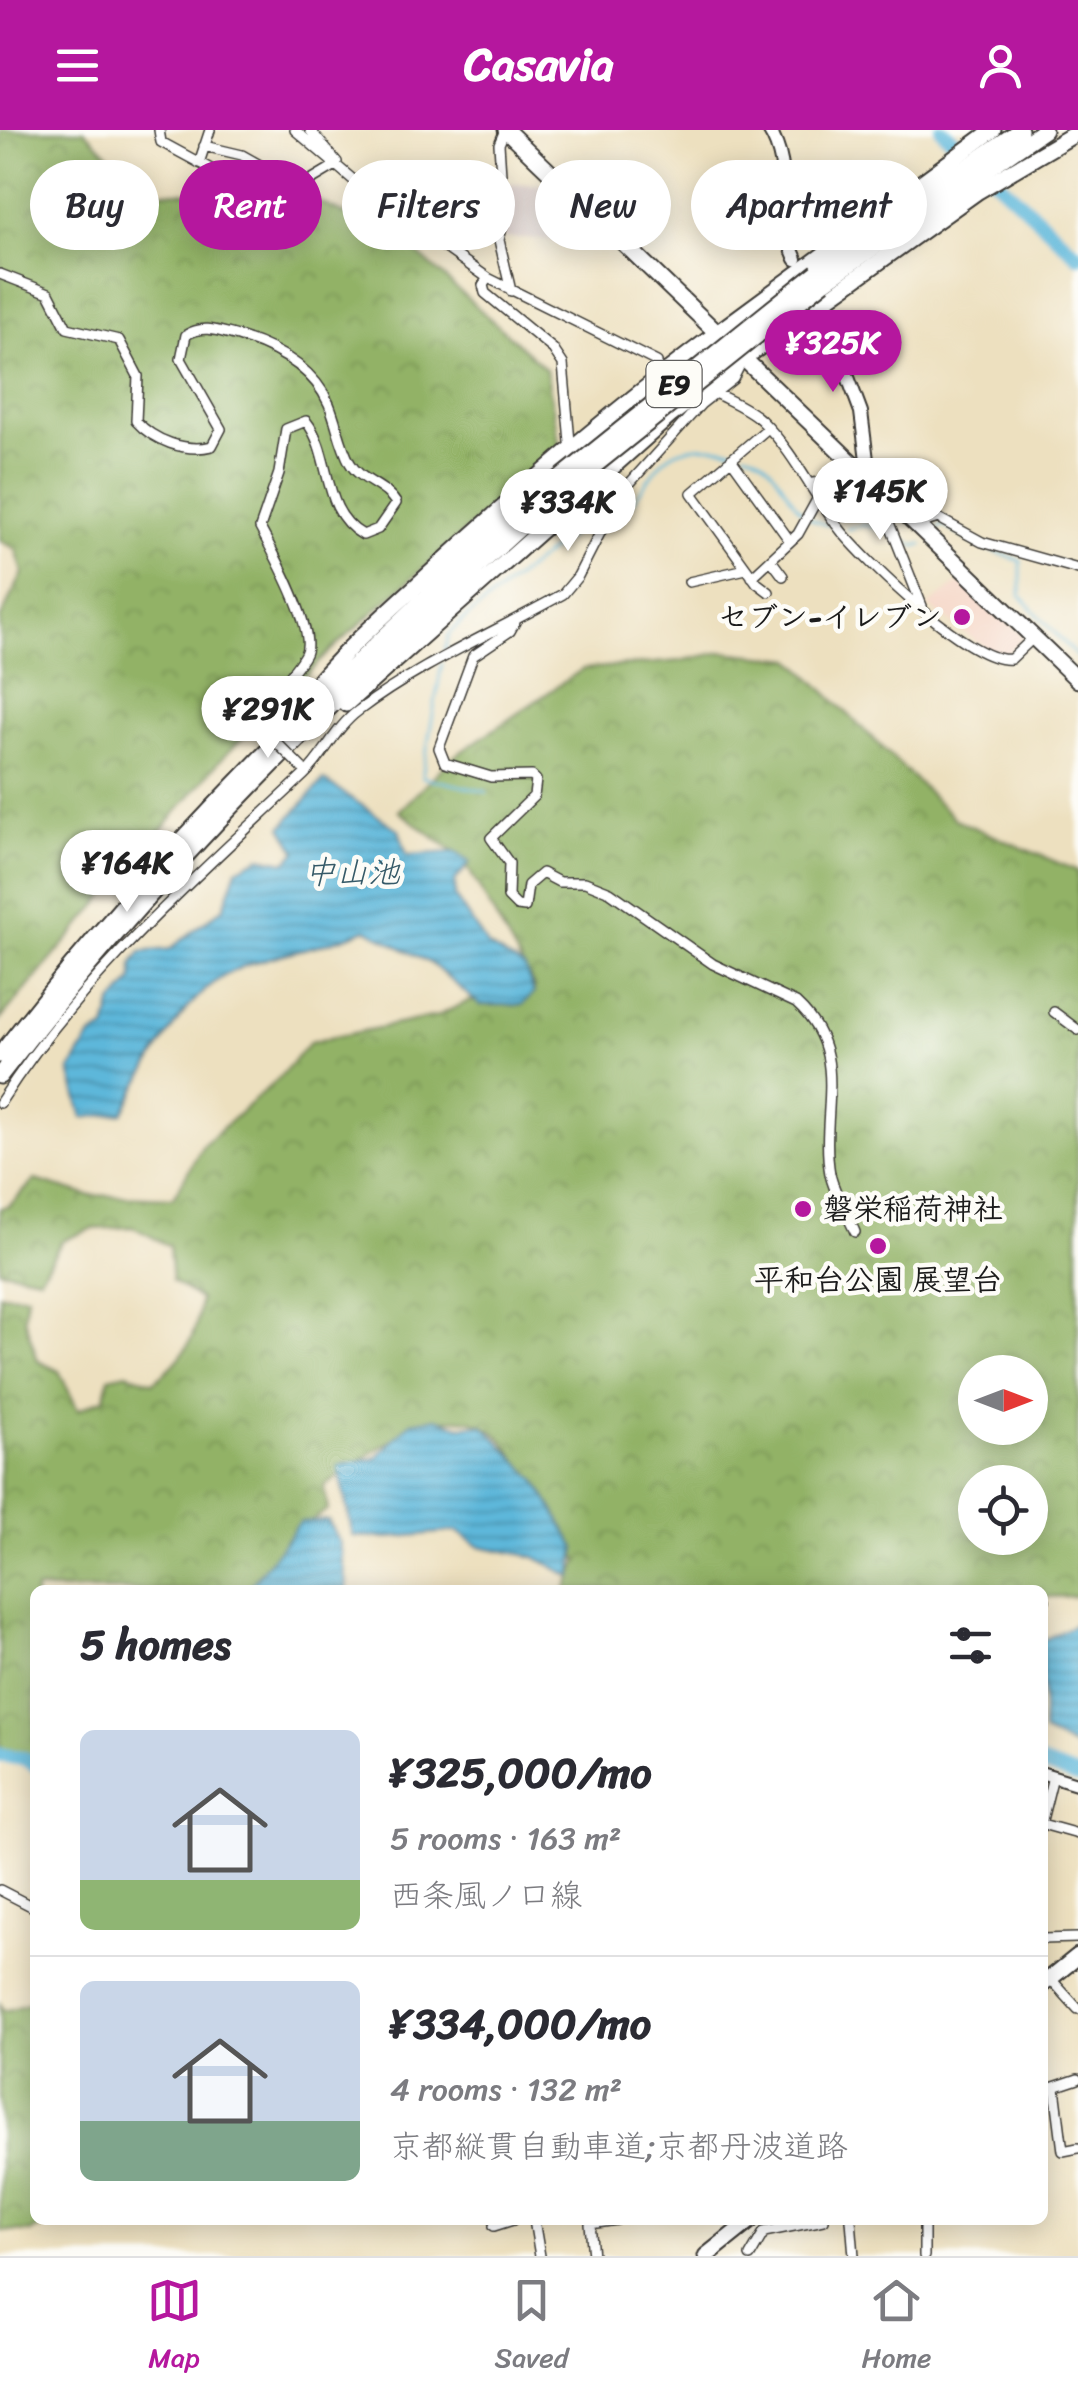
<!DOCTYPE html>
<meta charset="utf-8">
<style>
body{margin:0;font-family:Sriracha,"Klee One",sans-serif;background:#f7f7f7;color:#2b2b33;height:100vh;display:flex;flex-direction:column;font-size:38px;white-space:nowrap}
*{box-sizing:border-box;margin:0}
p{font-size:32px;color:#7c7c81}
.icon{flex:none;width:55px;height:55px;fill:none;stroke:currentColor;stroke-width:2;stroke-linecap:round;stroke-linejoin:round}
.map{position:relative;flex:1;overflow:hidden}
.panel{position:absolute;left:30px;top:1455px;width:1018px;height:640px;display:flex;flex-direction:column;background:#fff;border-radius:15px;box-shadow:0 5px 25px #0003}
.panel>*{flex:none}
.banner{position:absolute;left:30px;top:30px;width:1020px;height:90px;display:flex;gap:20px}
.needle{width:65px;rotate:90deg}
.controls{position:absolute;left:958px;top:1225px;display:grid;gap:20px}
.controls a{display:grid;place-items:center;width:90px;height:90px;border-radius:50%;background:#fff;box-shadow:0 5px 25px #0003;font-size:50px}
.price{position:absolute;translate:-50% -85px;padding:0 22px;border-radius:35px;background:#fff;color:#222;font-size:32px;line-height:65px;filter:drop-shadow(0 2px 5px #0008)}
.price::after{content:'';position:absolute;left:50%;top:60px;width:30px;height:22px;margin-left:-15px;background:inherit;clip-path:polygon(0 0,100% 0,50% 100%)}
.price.current{background:#b5179e;color:#fff}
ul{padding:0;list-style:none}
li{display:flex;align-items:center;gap:30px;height:250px;padding:0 50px}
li+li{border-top:2px solid #e1e1e2}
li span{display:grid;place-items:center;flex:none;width:280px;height:200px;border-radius:15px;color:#555}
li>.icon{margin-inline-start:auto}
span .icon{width:120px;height:120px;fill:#fffc;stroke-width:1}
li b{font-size:42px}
h2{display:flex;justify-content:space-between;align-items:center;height:120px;padding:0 50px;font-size:42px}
.chip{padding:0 35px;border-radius:45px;background:#fff;box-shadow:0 5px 25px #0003;font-size:35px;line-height:90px}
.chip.current{background:#b5179e;color:#fff}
header{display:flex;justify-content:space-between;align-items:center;height:130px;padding:0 50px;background:#b5179e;color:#fff;font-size:45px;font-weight:700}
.dock{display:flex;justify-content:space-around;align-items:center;height:140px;border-top:2px solid #e1e1e2;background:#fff;font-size:28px;color:#7c7c81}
.dock a{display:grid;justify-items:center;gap:5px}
.dock .current{color:#b5179e}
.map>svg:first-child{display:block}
</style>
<header><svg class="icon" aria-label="menu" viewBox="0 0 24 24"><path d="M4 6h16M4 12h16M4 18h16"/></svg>Casavia<svg class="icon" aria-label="person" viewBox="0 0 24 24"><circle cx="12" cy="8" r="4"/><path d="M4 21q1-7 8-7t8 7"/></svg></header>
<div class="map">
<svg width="1078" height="2126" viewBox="0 0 1078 2126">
<defs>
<pattern id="forest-crowns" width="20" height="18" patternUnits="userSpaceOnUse" patternTransform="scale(2.5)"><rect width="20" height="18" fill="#92b266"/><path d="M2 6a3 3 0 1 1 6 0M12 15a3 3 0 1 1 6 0" fill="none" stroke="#7d9858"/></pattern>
<pattern id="water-rules" width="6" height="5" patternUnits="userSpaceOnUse" patternTransform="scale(2.5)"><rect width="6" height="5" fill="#5db7da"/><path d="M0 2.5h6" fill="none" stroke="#4c94b0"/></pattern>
</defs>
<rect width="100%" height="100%" fill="#fdfcf7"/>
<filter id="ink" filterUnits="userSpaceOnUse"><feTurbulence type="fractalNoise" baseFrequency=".01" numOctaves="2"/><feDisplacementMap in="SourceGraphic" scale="20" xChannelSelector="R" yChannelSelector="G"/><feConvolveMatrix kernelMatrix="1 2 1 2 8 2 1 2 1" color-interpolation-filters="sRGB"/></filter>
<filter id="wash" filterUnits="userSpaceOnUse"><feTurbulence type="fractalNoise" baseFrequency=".0048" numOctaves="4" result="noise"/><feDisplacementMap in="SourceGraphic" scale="40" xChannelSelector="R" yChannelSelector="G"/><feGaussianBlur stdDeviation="2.25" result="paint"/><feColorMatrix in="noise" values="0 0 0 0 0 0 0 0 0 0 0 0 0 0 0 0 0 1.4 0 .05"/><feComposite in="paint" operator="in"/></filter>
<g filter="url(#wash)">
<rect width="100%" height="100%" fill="#ede0bf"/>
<!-- built -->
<path fill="#f5d3c2" d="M 964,449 L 1021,503 L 1022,510 L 1007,525 L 995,525 L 928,476 Z"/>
<!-- industrial -->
<path fill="#d1c0bd" d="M 505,53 L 555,55 L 608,108 L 593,112 L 502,108 Z"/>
<!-- forest -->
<path fill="url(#forest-crowns)" stroke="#576741" stroke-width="2.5" fill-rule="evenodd" d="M 0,0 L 84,0 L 145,61 L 309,67 L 407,114 L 546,239 L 560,317 L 331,520 L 223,627 L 0,890 L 0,489 L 23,443 L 16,419 L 0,411 Z
M 722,522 L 792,529 L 956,690 L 1078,741 L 1078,1466 L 1043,1467 L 1042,1460 L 566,1460 L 579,1431 C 552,1396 535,1357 510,1320 C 462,1246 372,1323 324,1356 L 328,1380 C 291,1400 288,1419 259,1444 L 256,1460 L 35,1460 L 35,1627 L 0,1619 L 0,1164 L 27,1165 L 24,1188 L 38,1231 L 59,1241 L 78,1280 L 105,1268 L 109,1247 L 127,1243 L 153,1252 C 183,1231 198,1207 200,1169 L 172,1151 L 169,1116 L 133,1097 L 91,1099 L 62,1111 L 40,1147 L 0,1140 L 0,1078 L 9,1076 L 35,1050 L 87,1065 L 173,1068 L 203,1015 L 277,950 L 310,912 L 437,886 L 469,871 L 516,875 L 535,858 L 463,729 L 399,681 L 452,628 L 583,539 L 680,531 ZM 975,1242 L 1030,1242 L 1030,1298 L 975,1298 ZM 975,1352 L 1030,1352 L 1030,1408 L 975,1408 Z
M 35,1872 L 35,2090 L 60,2090 L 30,2102 L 0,2101 L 0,1875 L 4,1881 Z"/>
<!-- water -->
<path fill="url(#water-rules)" stroke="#3c6a7b" stroke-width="2.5" d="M 324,650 L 399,700 L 407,725 L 455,722 L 470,732 L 455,751 L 455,767 L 488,816 L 525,838 L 534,863 L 522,875 L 480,875 L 433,835 L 366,799 C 323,818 283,821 242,837 C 184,859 152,933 123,983 L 83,988 L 70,941 L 91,906 L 106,899 L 112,874 L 133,850 L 133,833 L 141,822 L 170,819 L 224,777 L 237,739 L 261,727 L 285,732 L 297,722 L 282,697 Z
M 436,1288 L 460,1296 L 483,1295 L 536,1350 L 576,1418 L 572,1447 L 535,1427 L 479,1416 L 456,1401 L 389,1408 L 353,1406 L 338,1335 L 376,1328 L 411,1292 Z
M 328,1390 L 340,1414 L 348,1460 L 247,1460 L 300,1392 Z
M 1078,1493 L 1078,1619 L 1043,1603 L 1042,1511 Z"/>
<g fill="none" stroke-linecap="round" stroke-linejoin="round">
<!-- stream -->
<path stroke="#5db7da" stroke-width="2.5" d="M 745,322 C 785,329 785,391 830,395
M 610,394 C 665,349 646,304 737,320
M 847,399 L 864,395 L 886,400
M 938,399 L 942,395 L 982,417 L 1021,431 L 1021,466 L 1078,528
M 900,408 L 915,416 L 923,414
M 445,520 L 449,505 L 461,492 L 575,401 L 598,398
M 442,533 L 422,647 L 487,662"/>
<!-- river -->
<path stroke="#5db7da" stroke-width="15" d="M 942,0 L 972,28
M 989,43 L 1078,126
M 0,1625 L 26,1629 L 35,1635
M 1042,1634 L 1078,1647"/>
</g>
</g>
<g filter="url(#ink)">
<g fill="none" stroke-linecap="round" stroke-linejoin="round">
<defs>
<path id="minor" d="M 159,0 L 161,12 L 279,76 L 299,57 L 336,35
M 295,0 L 372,66 L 488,148 L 657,232
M 310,0 L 337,32
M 505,0 L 499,14 L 504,90 L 499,110 L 511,161
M 204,16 L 242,25 L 299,57
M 199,33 L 210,0
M 0,144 L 49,163 L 67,198 L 119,210 L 138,246 L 136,291 C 153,310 185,323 212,316 L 221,299 L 181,229 L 186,205 C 203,194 219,201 238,206 C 274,217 313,237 329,274 C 337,293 340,315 350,333 C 360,351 385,355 396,373 L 378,399 L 363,405 C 320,381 333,325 306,291 L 286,299 L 279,343 L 260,398 C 272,420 317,502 305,524 C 294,544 274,562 259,580 L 257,589 L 262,598
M 488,148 L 483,155 L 485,163 L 553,219 L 563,234 L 570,312
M 715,263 C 730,271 748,278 761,290 C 796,324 813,366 842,402 C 868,433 972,535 1011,529 L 1034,507
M 768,298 L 692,363 L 757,453 L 769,462
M 731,329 L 790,411
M 608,353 L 620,364
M 813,353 L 864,347
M 884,361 L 880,370 L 922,476
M 916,395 L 938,388 L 982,412 L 1078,439
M 771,430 L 783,446
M 752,447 L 798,404 L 819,366
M 689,452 L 746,439
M 515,492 L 510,501 L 473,526 L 439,618 L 445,633 L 491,647 L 532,646 L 536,650 L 534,666 L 491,708 L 509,733 L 508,767 L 517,776 L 525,777 L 528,755 L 542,743 L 559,752 L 585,752 L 610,762 L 713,834 L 796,873 C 852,924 819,981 830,1044 C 834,1063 847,1084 855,1102
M 1054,882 L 1078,900
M 0,973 C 81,846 196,747 304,645 C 324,626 336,597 358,581 C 420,534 495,502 563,464 L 578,446 L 620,364 L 701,274 L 733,249 L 740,235
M 1042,1472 L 1045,1470
M 1042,1690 L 1053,1646
M 1042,1694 L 1078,1704
M 0,1760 L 35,1778
M 1042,1809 L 1078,1808
M 1050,1848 L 1078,1879
M 1055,1958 L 1063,2021 L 1078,2018
M 1042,1961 L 1078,1949
M 534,2090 L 540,2126
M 851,2090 L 854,2126
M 494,2096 L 513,2090
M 593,2126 L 590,2094 L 617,2090
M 750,2126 L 764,2102 L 824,2090
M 924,2126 L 924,2097"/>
<path id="tertiary" d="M 1042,1643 L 1078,1654"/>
<path id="secondary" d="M 769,0 C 794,39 776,87 796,129
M 824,183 L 861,282 L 869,346"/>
<path id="trunk" d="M 506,0 L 1078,550
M 717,203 L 993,0
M 743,229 L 978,61 L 1078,2
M 1042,1855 L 1078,1826
M 706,2126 L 751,2090"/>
<path id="motorway" d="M 817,142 L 1020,0
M 824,152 L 1044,0
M 346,574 L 671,285 L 743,229
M 288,590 C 325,537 377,492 425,448 C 518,362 615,279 717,203
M 0,925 C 156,722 342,540 533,370
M 0,946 C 159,738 348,553 542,378"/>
</defs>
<!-- minor casing -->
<use href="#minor" stroke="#3b3934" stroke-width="12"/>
<!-- tertiary casing -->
<use href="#tertiary" stroke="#3b3934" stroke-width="15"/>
<!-- secondary casing -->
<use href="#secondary" stroke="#3b3934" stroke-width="16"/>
<!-- trunk casing -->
<use href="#trunk" stroke="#3b3934" stroke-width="19"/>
<!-- motorway casing -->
<use href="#motorway" stroke="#3b3934" stroke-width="19"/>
<!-- minor -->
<use href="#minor" stroke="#fff" stroke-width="9"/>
<!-- tertiary -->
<use href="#tertiary" stroke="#fff" stroke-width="11"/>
<!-- secondary -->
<use href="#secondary" stroke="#fff" stroke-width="12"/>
<!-- trunk -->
<use href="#trunk" stroke="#fff" stroke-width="15"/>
<!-- motorway -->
<use href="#motorway" stroke="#fff" stroke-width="15"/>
<defs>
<path id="minor-bridge" d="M 262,598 L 302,638"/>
<path id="motorway-bridge" d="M 533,370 L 817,142
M 542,378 L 824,152"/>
</defs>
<!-- minor-bridge casing -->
<use href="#minor-bridge" stroke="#3b3934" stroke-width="12" stroke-linecap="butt"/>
<!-- motorway-bridge casing -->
<use href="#motorway-bridge" stroke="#3b3934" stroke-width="19" stroke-linecap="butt"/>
<!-- minor-bridge -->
<use href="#minor-bridge" stroke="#fff" stroke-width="9"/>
<!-- motorway-bridge -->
<use href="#motorway-bridge" stroke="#fff" stroke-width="15"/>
</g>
</g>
<!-- markers -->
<g fill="#b5179e" stroke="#fdfcf7" stroke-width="4">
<circle cx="962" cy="487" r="10"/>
<circle cx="803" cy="1079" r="10"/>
<circle cx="878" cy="1116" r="10"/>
</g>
<g text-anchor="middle" stroke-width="9" stroke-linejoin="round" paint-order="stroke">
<!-- shield labels -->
<rect fill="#fdfcf7" stroke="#605f5e" stroke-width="2.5" x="646.5" y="231" width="55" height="46" rx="8"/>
<g font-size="28" font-weight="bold" fill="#1c1c1c">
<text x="674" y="264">E9</text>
</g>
<!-- poi labels -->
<g font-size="30" font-weight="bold" fill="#1c1c1c" stroke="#fdfcf7" text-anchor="end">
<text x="942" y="497">セブン-イレブン</text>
<text x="823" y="1089" text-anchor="start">磐栄稲荷神社</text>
<text x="878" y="1160" text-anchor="middle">平和台公園 展望台</text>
</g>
<!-- water labels -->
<g font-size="32" font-style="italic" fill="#365a68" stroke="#fdfcf7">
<text x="352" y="753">中山池</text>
</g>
</g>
</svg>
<div class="controls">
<a><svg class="needle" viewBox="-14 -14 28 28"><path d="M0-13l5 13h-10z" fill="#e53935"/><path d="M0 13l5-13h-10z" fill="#7c7c81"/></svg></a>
<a><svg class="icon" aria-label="locate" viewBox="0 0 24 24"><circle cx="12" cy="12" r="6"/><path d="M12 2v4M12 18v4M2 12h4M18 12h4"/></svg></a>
</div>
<b class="price current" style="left:833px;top:265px">¥325K</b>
<b class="price" style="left:880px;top:413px">¥145K</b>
<b class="price" style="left:568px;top:424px">¥334K</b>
<b class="price" style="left:268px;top:631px">¥291K</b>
<b class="price" style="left:127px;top:785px">¥164K</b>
<div class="banner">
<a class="chip">Buy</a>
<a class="chip current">Rent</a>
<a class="chip">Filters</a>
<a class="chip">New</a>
<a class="chip">Apartment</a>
</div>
<section class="panel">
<h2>5 homes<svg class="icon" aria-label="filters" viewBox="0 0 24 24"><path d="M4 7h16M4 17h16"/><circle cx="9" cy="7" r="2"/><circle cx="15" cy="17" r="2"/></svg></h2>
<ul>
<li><span style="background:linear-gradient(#c9d6e8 75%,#8fb573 0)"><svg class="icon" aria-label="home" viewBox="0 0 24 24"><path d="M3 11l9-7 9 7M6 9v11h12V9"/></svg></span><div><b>¥325,000/mo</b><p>5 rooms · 163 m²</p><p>西条風ノ口線</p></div></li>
<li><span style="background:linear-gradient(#c9d6e8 70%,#7fa58c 0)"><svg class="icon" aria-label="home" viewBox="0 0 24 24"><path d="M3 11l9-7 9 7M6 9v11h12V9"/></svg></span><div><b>¥334,000/mo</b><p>4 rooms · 132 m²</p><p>京都縦貫自動車道;京都丹波道路</p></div></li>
</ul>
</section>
</div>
<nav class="dock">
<a class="current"><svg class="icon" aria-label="map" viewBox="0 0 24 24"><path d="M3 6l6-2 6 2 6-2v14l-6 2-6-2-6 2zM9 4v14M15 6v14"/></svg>Map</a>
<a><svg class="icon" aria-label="saved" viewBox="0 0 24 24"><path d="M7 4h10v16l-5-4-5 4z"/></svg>Saved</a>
<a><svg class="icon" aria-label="home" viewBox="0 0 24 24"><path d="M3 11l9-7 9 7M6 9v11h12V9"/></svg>Home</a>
</nav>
